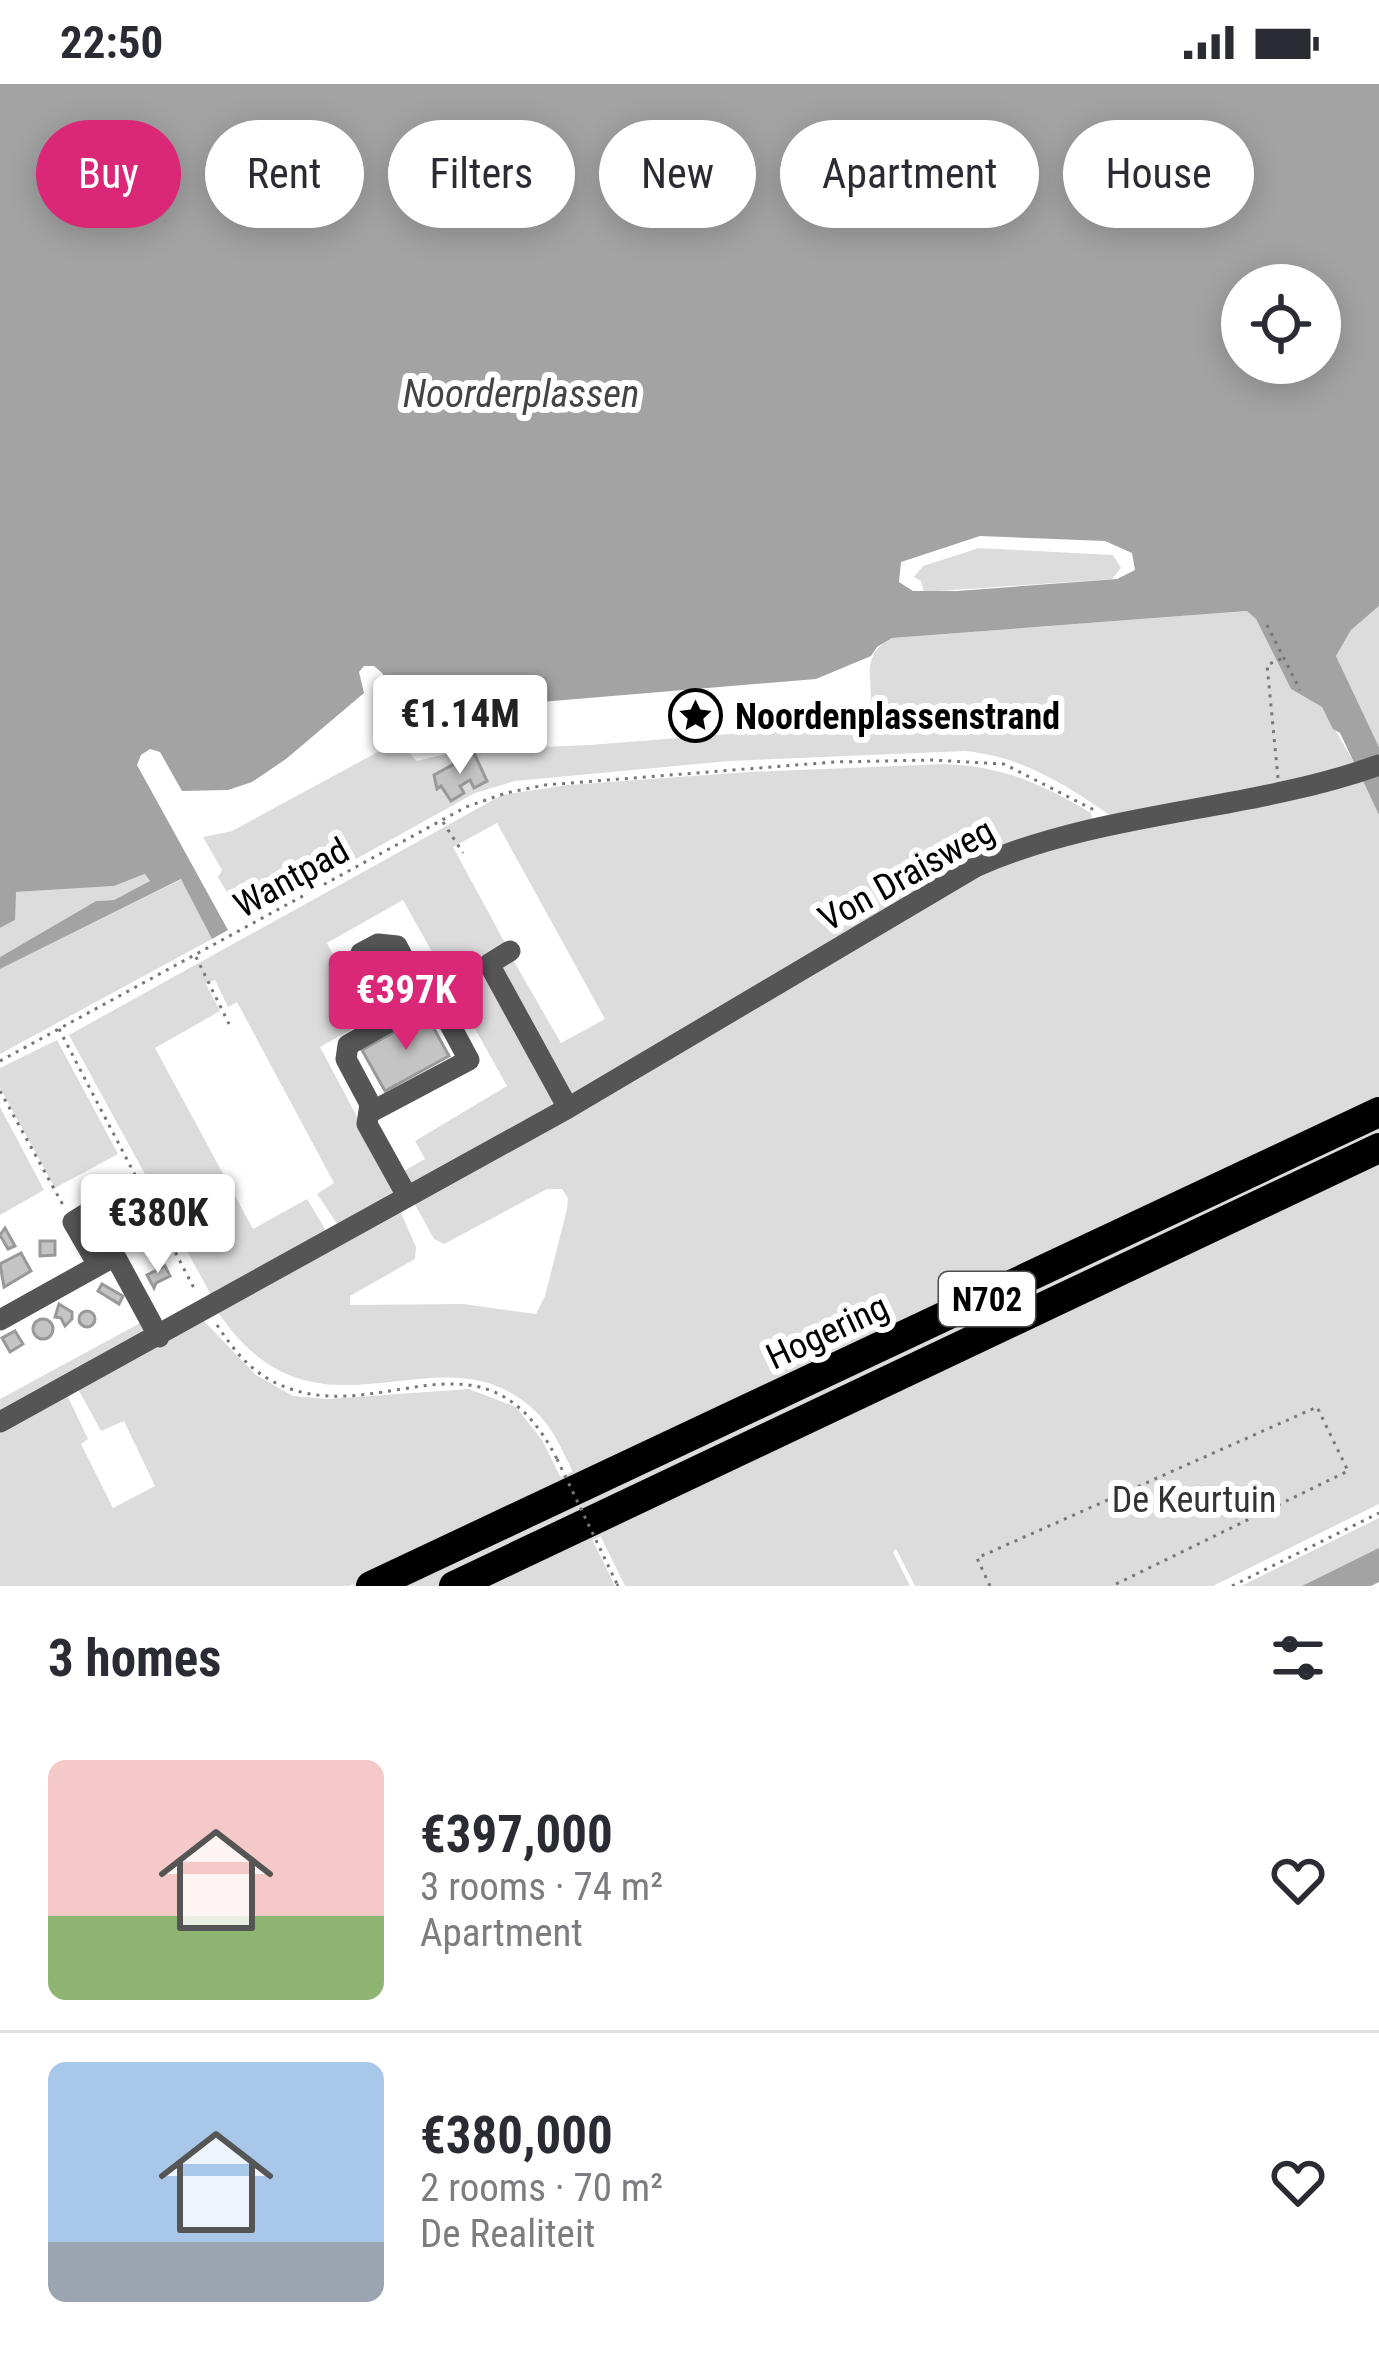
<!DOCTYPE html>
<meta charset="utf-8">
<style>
body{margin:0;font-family:"Roboto Condensed",sans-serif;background:#f7f7f7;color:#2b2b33;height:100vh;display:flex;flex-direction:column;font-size:45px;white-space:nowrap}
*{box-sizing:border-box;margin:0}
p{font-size:39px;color:#7c7c81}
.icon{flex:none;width:66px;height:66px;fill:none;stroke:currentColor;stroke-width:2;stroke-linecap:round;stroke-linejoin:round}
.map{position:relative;height:1502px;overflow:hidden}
.panel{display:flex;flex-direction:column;background:#fff;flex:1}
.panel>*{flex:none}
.guide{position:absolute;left:36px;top:36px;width:1308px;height:108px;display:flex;gap:24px}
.fabs{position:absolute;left:1221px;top:180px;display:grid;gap:24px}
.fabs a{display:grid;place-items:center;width:120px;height:120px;border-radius:50%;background:#fff;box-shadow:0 6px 30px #0003;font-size:60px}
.price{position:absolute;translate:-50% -102px;padding:0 27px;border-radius:12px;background:#fff;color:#222;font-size:39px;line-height:78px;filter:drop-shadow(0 3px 6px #0008)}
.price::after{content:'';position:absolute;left:50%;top:72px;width:36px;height:27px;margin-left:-18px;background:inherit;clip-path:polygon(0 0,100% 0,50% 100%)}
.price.on{background:#db2777;color:#fff}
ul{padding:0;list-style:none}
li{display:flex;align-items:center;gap:36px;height:300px;padding:0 48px}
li+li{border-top:3px solid #e1e1e2}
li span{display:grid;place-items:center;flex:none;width:336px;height:240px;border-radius:18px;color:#555}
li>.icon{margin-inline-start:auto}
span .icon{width:144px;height:144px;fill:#fffc;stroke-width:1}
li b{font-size:51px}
h2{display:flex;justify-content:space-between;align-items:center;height:144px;padding:0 48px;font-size:51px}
.chip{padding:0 42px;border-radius:54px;background:#fff;box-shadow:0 6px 30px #0003;font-size:42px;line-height:108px}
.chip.on{background:#db2777;color:#fff}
.status{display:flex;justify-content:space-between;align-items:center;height:84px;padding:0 60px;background:#fff;direction:ltr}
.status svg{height:33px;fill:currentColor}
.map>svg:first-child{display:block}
</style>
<div class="status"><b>22:50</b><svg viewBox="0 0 49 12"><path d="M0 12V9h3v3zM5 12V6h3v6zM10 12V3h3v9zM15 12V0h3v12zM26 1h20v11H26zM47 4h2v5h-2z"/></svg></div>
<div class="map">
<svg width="1379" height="1502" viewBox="0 0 1379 1502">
<rect width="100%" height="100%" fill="#fff"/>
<!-- green -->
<path fill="#dcdcdc" d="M 979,464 L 1113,471 L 1121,484 L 1112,495 L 924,508 L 921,497 L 914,493 L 923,482 Z
M 1379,522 L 1379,663 L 1336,572 L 1351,546 Z
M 1248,527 L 1256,535 L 1291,605 L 1322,623 L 1356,682 L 1113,733 C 1064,700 1024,673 965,667 L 729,677 L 515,697 L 475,709 L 244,837 L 218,793 L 222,786 L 203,753 L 232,747 L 398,657 L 417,677 L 462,666 L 590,661 L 855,640 C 892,619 846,578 892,554 Z
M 945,680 C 1005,683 1040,699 1091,729 L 1092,737 L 1066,744 L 579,1013 L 566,1010 L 502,885 L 512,874 L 561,959 L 605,935 L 497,739 L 453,763 L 505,859 L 481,874 L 558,1018 L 411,1101 L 404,1087 L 425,1075 L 415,1057 L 507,1002 L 403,816 L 327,859 L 368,936 L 320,963 L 397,1108 L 338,1141 L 317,1110 L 334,1099 L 237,918 L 228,923 L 215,896 L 206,900 L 220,927 L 155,964 L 253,1145 L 307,1115 L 327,1148 L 211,1211 L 69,951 L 502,711 L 568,701 L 748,688 Z
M 1362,696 L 1379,731 L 1379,1017 L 577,1396 C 566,1375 556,1349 540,1332 C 443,1230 318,1382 216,1225 L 398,1122 L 416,1163 L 415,1175 L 350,1212 L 350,1221 L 463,1220 L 536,1230 L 545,1212 L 567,1125 L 568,1114 L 562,1105 L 547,1105 L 444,1160 L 434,1155 L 412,1115 L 1006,774 Z
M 146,790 L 150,798 L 114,816 L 96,817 L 0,873 L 0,844 L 15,836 L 15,808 L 114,802 Z
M 182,795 L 212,855 L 0,970 L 0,885 Z
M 57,956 L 118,1070 L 55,1104 L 0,1004 L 0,984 Z
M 0,1023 L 44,1106 L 0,1131 Z
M 1379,1040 L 1379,1057 L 436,1502 L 395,1502 Z
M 1379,1083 L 1379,1420 L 1213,1502 L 915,1502 L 896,1465 L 893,1468 L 910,1502 L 625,1502 L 598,1447 Z
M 203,1236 L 256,1291 L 293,1312 L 328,1315 L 469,1305 L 516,1323 L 542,1356 L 565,1402 L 349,1502 L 0,1502 L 0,1345 L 66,1309 L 88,1355 L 81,1360 L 113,1424 L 155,1402 L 124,1337 L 101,1347 L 77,1303 Z
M 144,1237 L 150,1249 L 0,1331 L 0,1315 Z
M 1379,1434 L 1379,1465 L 1305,1502 L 1241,1502 Z
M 588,1447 L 615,1502 L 470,1502 Z"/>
<!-- water -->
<path fill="#a3a3a3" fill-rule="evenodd" d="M 0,0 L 1379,0 L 1379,522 L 1351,546 L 1336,572 L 1379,663 L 1379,731 L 1340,649 L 1333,645 L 1322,623 L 1291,605 L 1256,535 L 1247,527 L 892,554 L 877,563 L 871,572 L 816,595 L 469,624 L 410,639 L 382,589 L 374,582 L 364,582 L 359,588 L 364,609 L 286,675 L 252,698 L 228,706 L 182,707 L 160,668 L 150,665 L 141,671 L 137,681 L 228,846 L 212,855 L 181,795 L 0,885 L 0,873 L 96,817 L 114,816 L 150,797 L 145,790 L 114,802 L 16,808 L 15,836 L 0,844 ZM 1242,201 L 1320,201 L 1320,279 L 1242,279 ZM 980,452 L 1105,457 L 1132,469 L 1135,486 L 1117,495 L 957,507 L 913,507 L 899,498 L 901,478 Z
M 1379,1464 L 1379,1498 L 1371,1502 L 1302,1502 Z"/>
<!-- building -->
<path fill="#c4c4c4" stroke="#999" stroke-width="3" d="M 474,669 L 487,697 L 474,704 L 470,696 L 460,702 L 464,709 L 451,717 L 441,702 L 437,705 L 434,691 Z
M 426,930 L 449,972 L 385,1007 L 362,966 Z
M 93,1095 L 126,1108 L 121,1121 L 88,1108 Z
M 138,1140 L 149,1149 L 134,1157 L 133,1143 Z
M 5,1144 L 15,1162 L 8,1165 L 0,1151 Z
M 40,1157 L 55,1157 L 55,1171 L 40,1172 Z
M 21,1169 L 31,1187 L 4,1203 L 0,1180 Z
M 165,1182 L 170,1192 L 156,1199 L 154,1204 L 147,1191 Z
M 102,1200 L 123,1212 L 119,1220 L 98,1207 Z
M 59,1220 L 72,1228 L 72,1235 L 65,1242 L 61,1234 L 55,1233 Z
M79 1235a8 8 0 1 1 16 0a8 8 0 1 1-16 0Z
M33 1245a10 10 0 1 1 20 0a10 10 0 1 1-20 0Z
M 15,1247 L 23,1260 L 10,1268 L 2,1254 Z"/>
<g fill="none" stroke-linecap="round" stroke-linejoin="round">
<defs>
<path id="highway" d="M 371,1502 L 1379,1028
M 454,1502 L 1379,1064"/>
</defs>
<!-- highway casing -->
<use href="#highway" stroke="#dbdbdb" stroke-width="36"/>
<!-- path -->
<path stroke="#777" stroke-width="3" stroke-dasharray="3 6" stroke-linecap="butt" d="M 1267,541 L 1300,606
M 1278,694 L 1267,581 L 1283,574
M 443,738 L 463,769
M 196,873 L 229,940
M 59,945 L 196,1208
M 0,977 L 466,723 L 506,709 L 545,701 L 834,678 L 932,676 L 1004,680 L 1094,726
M 0,1007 L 63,1121
M 217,1241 C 233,1265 249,1286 276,1299 C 380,1349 483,1230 557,1375
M 617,1500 L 618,1502
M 990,1502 L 977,1474 L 1317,1323 L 1348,1387 L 1112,1502
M 1232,1502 L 1379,1429"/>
<!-- minor -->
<path stroke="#555" stroke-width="21" d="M 510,867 L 489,880 L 568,1024
M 385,940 L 435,913
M 369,1029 L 469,976 L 435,913 L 416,898 L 397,862 L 378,860 L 361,869 L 357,886 L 385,940 L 348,961 L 346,975 L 370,1020 L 367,1040 L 407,1112
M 98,1181 L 73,1138 L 89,1128 L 115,1172
M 0,1236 L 115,1172 L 159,1253
M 0,1338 L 568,1024 L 977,782 C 1106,726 1248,728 1379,681"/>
<!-- highway -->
<use href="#highway" stroke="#000" stroke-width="30"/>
<!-- path-bridge -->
<path stroke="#777" stroke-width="3" stroke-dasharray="3 6" stroke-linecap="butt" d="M 557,1375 L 617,1500"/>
</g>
<!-- icons -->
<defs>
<symbol id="sight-ring" viewBox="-11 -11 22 22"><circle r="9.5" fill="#fff" stroke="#000" stroke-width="1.5"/><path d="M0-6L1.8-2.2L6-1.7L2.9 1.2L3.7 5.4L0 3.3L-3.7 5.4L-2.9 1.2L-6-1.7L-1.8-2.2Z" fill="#000"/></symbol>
</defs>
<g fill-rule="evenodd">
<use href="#sight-ring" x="666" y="602" width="59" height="59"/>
</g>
<g text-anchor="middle" stroke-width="12" stroke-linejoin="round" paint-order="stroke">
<!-- shield labels -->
<rect fill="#fff" stroke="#4c4c4c" stroke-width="3" x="939" y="1188" width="96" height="54" rx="9"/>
<g font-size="33" font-weight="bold" fill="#000">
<text x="987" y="1227">N702</text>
</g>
<!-- poi labels -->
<g font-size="36" font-weight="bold" fill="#000" stroke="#fff" text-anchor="start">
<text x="735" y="645">Noordenplassenstrand</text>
</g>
<!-- street labels -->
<g font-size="36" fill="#000" stroke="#fff">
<text transform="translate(906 790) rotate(-29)" y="13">Von Draisweg</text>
<text transform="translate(291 793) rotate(-29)" y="13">Wantpad</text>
<text transform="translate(827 1247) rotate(-25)" y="13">Hogering</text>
</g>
<!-- park labels -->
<g font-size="36" fill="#333" stroke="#fff">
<text x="1194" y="1428">De Keurtuin</text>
</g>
<!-- water labels -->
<g font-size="39" font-style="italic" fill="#444" stroke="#fff">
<text x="521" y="323">Noorderplassen</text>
</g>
</g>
</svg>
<div class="fabs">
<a><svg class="icon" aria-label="locate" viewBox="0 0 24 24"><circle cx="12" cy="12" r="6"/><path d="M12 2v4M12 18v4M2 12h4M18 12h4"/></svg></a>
</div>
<b class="price" style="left:460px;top:693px">€1.14M</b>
<b class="price on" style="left:406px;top:969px">€397K</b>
<b class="price" style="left:158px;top:1192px">€380K</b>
<div class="guide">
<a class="chip on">Buy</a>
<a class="chip">Rent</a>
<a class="chip">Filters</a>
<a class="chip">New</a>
<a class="chip">Apartment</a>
<a class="chip">House</a>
</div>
</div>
<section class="panel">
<h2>3 homes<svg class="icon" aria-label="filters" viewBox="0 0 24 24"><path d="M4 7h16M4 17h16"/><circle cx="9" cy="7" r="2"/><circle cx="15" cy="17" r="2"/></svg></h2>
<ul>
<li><span style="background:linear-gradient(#f6c9c9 65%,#8fb573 0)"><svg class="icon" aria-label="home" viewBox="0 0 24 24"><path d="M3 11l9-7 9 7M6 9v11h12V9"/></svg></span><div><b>€397,000</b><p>3 rooms · 74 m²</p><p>Apartment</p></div><svg class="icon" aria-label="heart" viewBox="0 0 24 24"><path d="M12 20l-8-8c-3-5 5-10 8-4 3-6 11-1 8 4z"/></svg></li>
<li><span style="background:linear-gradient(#a9c7e8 75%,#9aa5b1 0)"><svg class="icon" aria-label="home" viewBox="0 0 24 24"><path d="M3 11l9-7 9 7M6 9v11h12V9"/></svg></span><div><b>€380,000</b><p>2 rooms · 70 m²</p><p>De Realiteit</p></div><svg class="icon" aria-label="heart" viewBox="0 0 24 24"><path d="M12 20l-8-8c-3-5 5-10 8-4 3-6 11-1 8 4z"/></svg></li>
</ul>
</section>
